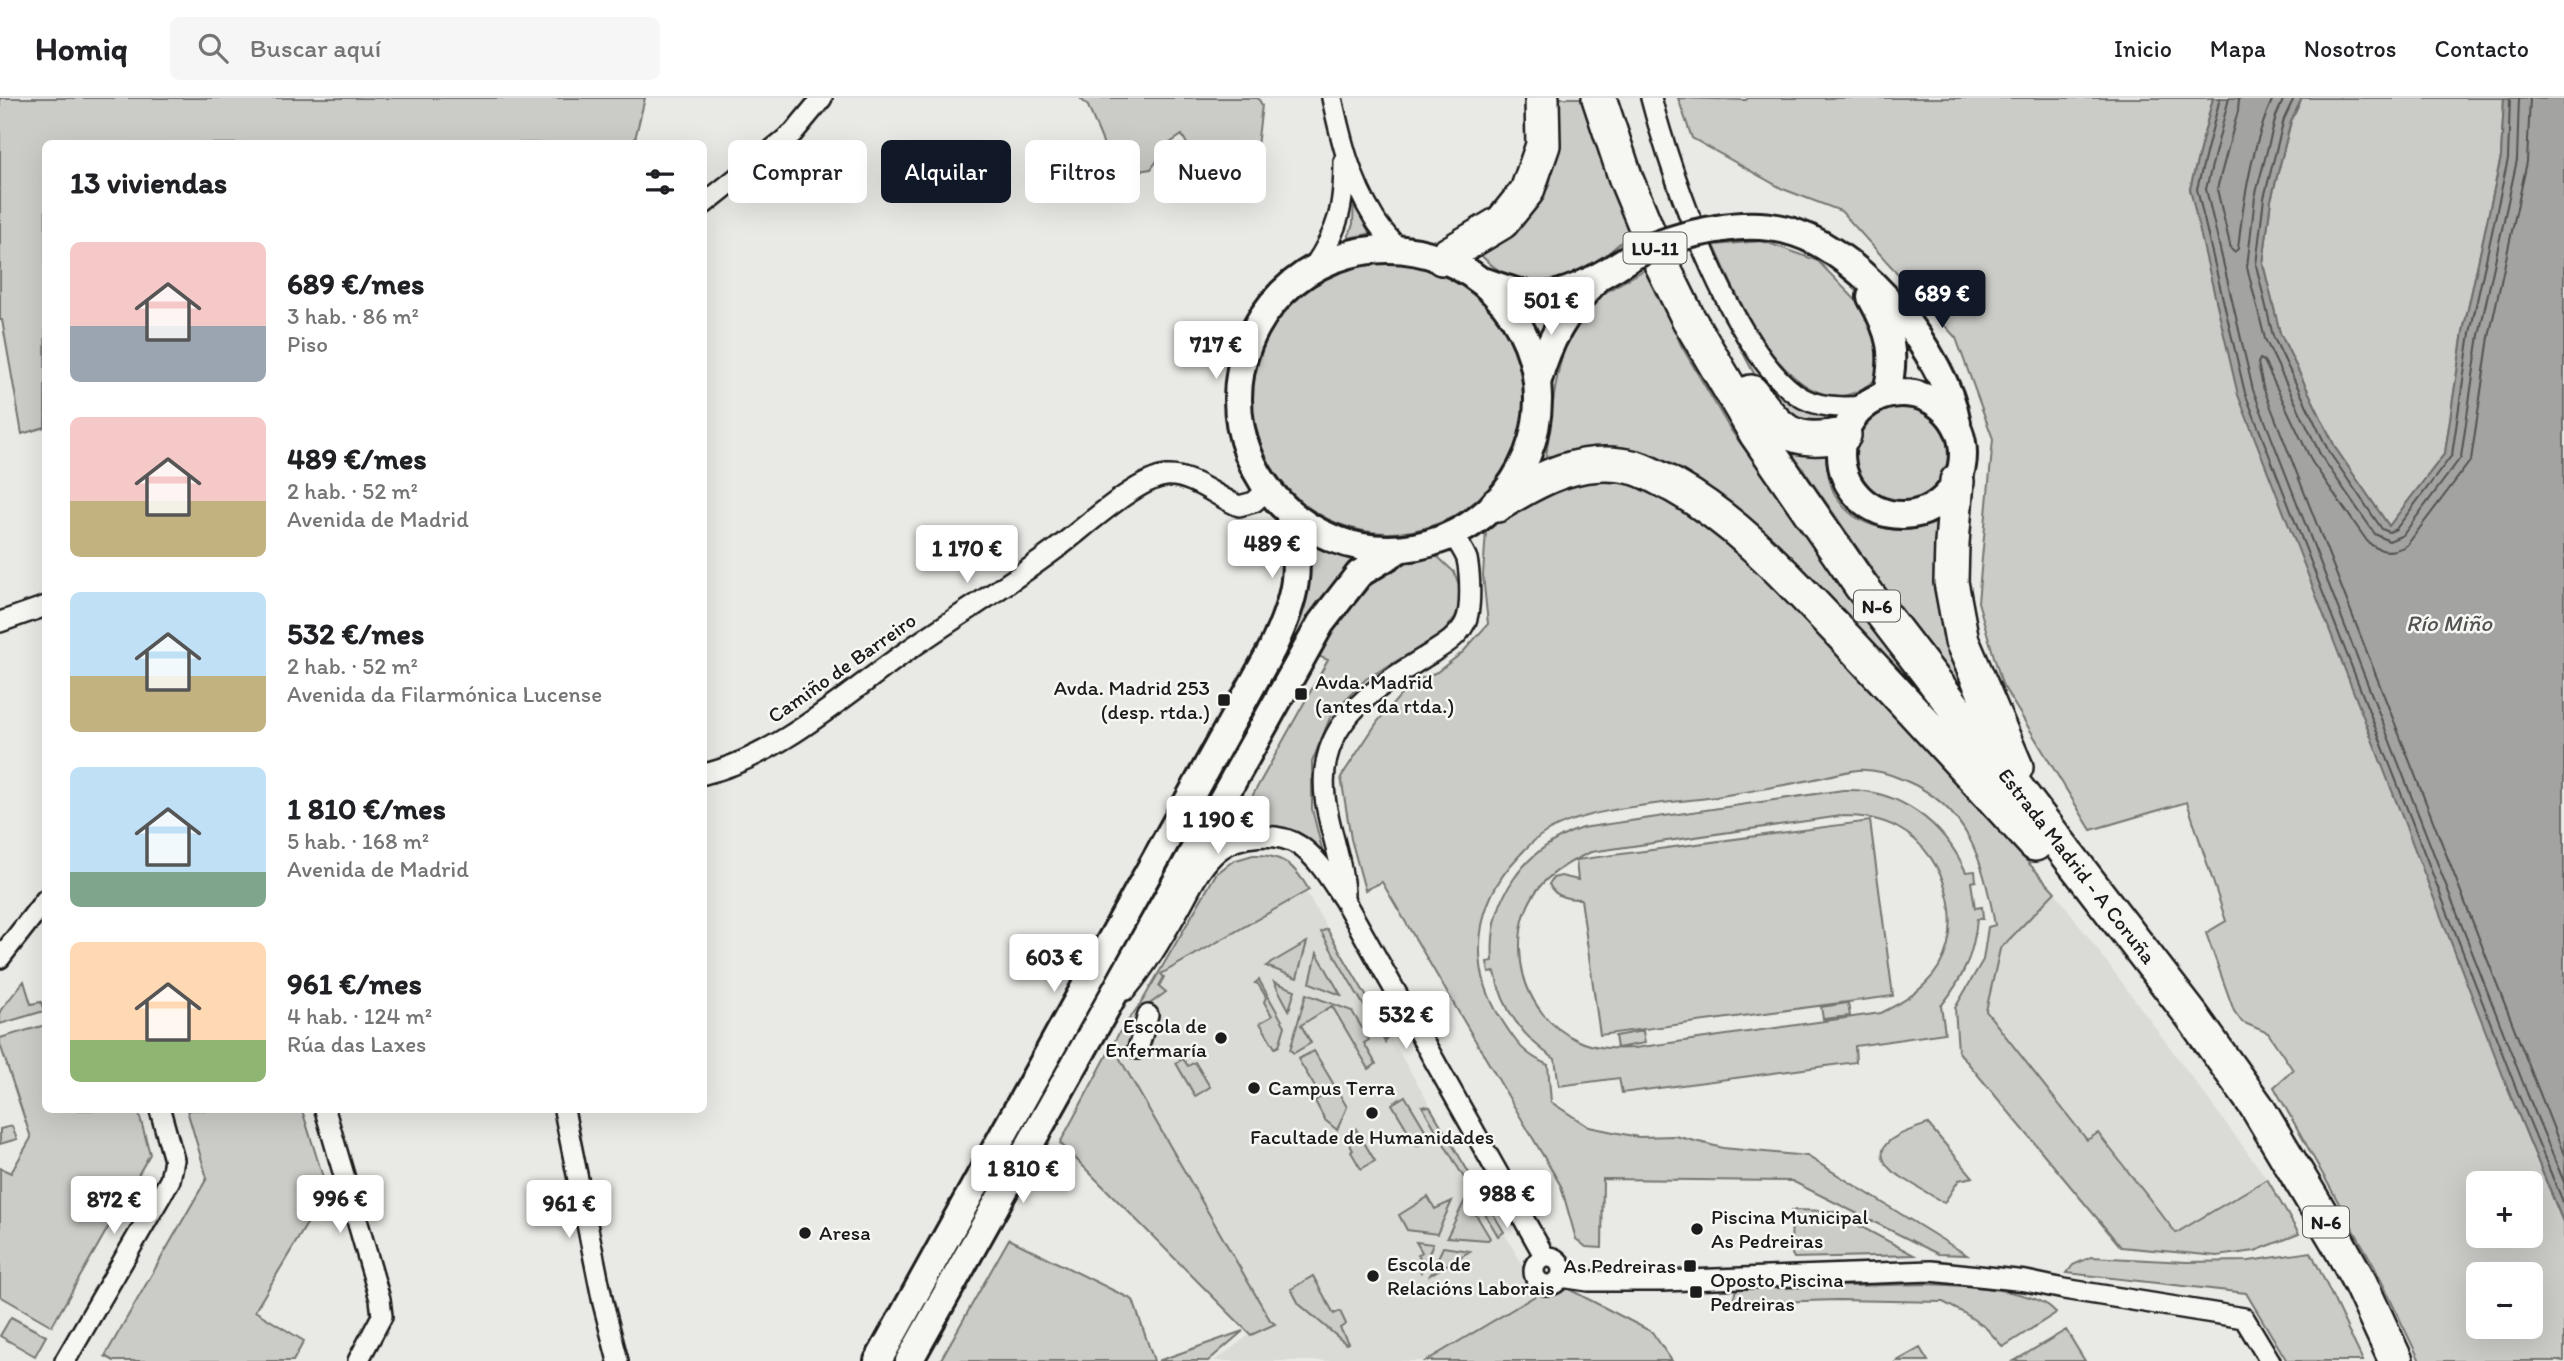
<!DOCTYPE html>
<html lang="es">
<meta charset="utf-8">
<style>
body{margin:0;font-family:Itim,sans-serif;background:#f6f6f6;color:#202124;height:100vh;display:flex;flex-direction:column;font-size:26px;white-space:nowrap}
*{box-sizing:border-box;margin:0}
p{font-size:23px;color:#757577}
.icon{flex:none;width:38px;height:38px;fill:none;stroke:currentColor;stroke-width:2;stroke-linecap:round;stroke-linejoin:round}
.map{position:relative;flex:1;overflow:hidden}
.details{position:absolute;left:42px;top:42px;width:665px;height:973px;display:flex;flex-direction:column;background:#fff;border-radius:10px;box-shadow:0 7px 28px #0002}
.details>*{flex:none}
.banner{position:absolute;left:728px;top:42px;width:665px;height:63px;display:flex;gap:14px}
.fabs{position:absolute;left:2466px;top:1073px;display:grid;gap:14px}
.fabs a{display:grid;place-items:center;width:77px;height:77px;border-radius:10px;background:#fff;box-shadow:0 7px 28px #0002;font-size:35px}
.price{position:absolute;translate:-50% -60px;padding:0 16px;border-radius:7px;background:#fff;color:#222;font-size:23px;line-height:46px;filter:drop-shadow(0 2px 4px #0008)}
.price::after{content:'';position:absolute;left:50%;top:42px;width:21px;height:16px;margin-left:-10px;background:inherit;clip-path:polygon(0 0,100% 0,50% 100%)}
.price.selected{background:#111827;color:#fff}
ul{padding:0;list-style:none}
li{display:flex;align-items:center;gap:21px;height:175px;padding:0 28px}
li span{display:grid;place-items:center;flex:none;width:196px;height:140px;border-radius:10px;color:#555}
li>.icon{margin-inline-start:auto}
span .icon{width:84px;height:84px;fill:#fffc;stroke-width:1}
li b{font-size:30px}
h2{display:flex;justify-content:space-between;align-items:center;height:84px;padding:0 28px;font-size:30px}
.tag{padding:0 24px;border-radius:10px;background:#fff;box-shadow:0 7px 28px #0002;font-size:24px;line-height:63px}
.tag.selected{background:#111827;color:#fff}
header{display:flex;align-items:center;gap:42px;box-sizing:border-box;height:98px;padding:0 35px;background:#fff;border-bottom:2px solid #e0e0e0}
header strong{font-size:33px}
nav{display:flex;gap:38px;margin-inline-start:auto;font-size:24px}
.search{width:490px;height:63px;background:#f6f6f6;display:flex;align-items:center;gap:18px;box-sizing:border-box;padding:0 24px;border-radius:10px;color:#757577;font-size:26px}
.map>svg:first-child{display:block}
</style>
<header>
<strong>Homiq</strong>
<div class="search"><svg class="icon" aria-label="search" viewBox="0 0 24 24"><circle cx="10" cy="10" r="6"/><path d="M15 15l6 6"/></svg>Buscar aquí</div>
<nav><a>Inicio</a><a>Mapa</a><a>Nosotros</a><a>Contacto</a></nav>
</header>
<div class="map">
<svg width="2564" height="1263" viewBox="0 0 2564 1263">
<rect width="100%" height="100%" fill="#e9e9e5"/>
<filter id="ink" filterUnits="userSpaceOnUse"><feTurbulence type="fractalNoise" baseFrequency=".0143" numOctaves="2"/><feDisplacementMap in="SourceGraphic" scale="14" xChannelSelector="R" yChannelSelector="G"/><feConvolveMatrix kernelMatrix="1 2 1 2 8 2 1 2 1" color-interpolation-filters="sRGB"/></filter>
<g filter="url(#ink)">
<!-- built -->
<path fill="#dadad6" d="M 1306,794 L 1539,1195 L 1652,1234 L 1672,1263 L 1214,1263 L 1251,1236 L 1060,1045 L 1119,935 L 1161,876 Z
M 2055,794 L 2267,1081 L 2176,1138 L 2087,1043 L 1986,913 L 2000,851 Z"/>
<!-- green -->
<path fill="#cbcbc7" stroke="#747472" stroke-width="2" fill-rule="evenodd" d="M 0,0 L 645,0 L 634,45 L 46,46 L 45,329 L 22,336 L 2,222 L 0,222 Z
M 1080,0 L 1258,0 L 1262,7 L 1252,90 L 1221,91 L 1200,69 L 1182,37 L 1170,45 L 1151,71 L 1124,75 L 1109,59 L 1088,8 Z
M 1552,0 L 1591,0 L 1636,131 C 1623,142 1590,173 1577,178 C 1539,193 1505,184 1479,155 C 1495,142 1543,106 1549,87 C 1556,64 1553,25 1552,0 Z
M 1678,0 L 1746,2 L 1748,0 L 2213,0 L 2190,91 L 2512,1001 L 2564,1126 L 2564,1263 L 2420,1263 L 2374,1168 L 2274,989 L 2293,972 L 2268,935 L 2242,924 L 2234,913 L 2206,835 L 2226,823 L 2187,704 L 2091,732 L 2002,586 L 1978,504 L 1993,341 L 1956,240 L 1841,113 L 1783,91 L 1692,40 ZM 2478,1085 L 2530,1085 L 2530,1138 L 2478,1138 ZM 2478,1176 L 2530,1176 L 2530,1228 L 2478,1228 Z
M 2302,0 L 2504,0 L 2501,59 L 2463,234 L 2445,355 L 2389,428 L 2336,351 L 2280,235 L 2263,166 L 2271,102 L 2291,23 Z
M 1354,101 L 1378,134 L 1348,140 L 1353,126 Z
M 1763,143 L 1818,163 L 1873,220 L 1883,238 L 1879,279 C 1868,287 1856,297 1841,298 C 1778,300 1735,194 1714,147 Z
M1252 299a136 136 0 1 1 272 0a136 136 0 1 1-272 0Z
M 1649,169 L 1681,247 L 1730,331 L 1949,632 L 1633,359 L 1546,358 C 1555,303 1552,245 1595,203 C 1609,189 1632,180 1649,169 Z
M 1735,234 L 1790,304 L 1813,315 L 1834,319 L 1827,325 L 1797,328 L 1766,298 L 1735,240 Z
M1856 356a46 46 0 1 1 92 0a46 46 0 1 1-92 0Z
M 1783,342 L 1826,353 C 1827,369 1828,386 1837,400 C 1861,437 1911,437 1946,421 L 1973,604 L 1883,487 Z
M 1603,381 L 1638,384 L 1691,414 L 1771,483 L 2055,794 L 2000,851 L 1986,913 L 2087,1042 L 2098,1035 L 2176,1135 L 2267,1081 L 2299,1136 L 2255,1153 L 2217,1158 L 2121,1149 L 1958,953 L 1955,910 L 1983,862 L 1988,829 L 1995,827 C 1984,764 1968,708 1904,682 C 1890,676 1873,671 1858,672 C 1840,674 1823,680 1805,683 C 1776,689 1746,694 1716,699 C 1664,706 1592,708 1546,734 C 1536,740 1526,750 1518,759 C 1474,805 1467,870 1503,924 C 1517,946 1524,956 1548,967 L 1551,1004 L 1589,1029 L 1638,1039 L 1675,1038 L 1723,1050 L 1807,1058 L 1967,1157 L 1938,1156 L 1792,1083 L 1603,1081 L 1602,1150 L 1586,1149 L 1576,1141 L 1561,1088 L 1382,784 L 1365,792 L 1351,741 L 1341,679 L 1378,623 L 1412,584 L 1437,574 L 1463,554 L 1488,526 L 1483,477 L 1486,433 L 1516,407 L 1570,383 Z
M 1306,444 L 1325,453 L 1358,464 L 1334,485 L 1317,505 L 1290,555 L 1285,553 C 1306,510 1311,491 1306,444 Z
M 1416,459 L 1438,459 L 1454,474 L 1463,497 L 1455,519 L 1442,536 L 1366,581 L 1332,615 L 1312,664 L 1312,711 L 1324,759 L 1246,732 L 1239,722 L 1328,562 L 1318,558 L 1340,523 L 1372,485 Z
M 1279,561 L 1286,565 L 1088,918 L 1082,915 Z
M 1843,692 C 1899,690 1944,725 1966,774 L 1975,773 L 1976,783 L 1971,784 L 1975,810 L 1982,809 L 1983,821 L 1977,821 C 1974,856 1963,881 1941,908 L 1945,935 L 1855,948 L 1856,964 L 1622,995 L 1619,980 L 1559,988 L 1555,961 C 1524,941 1502,911 1495,874 L 1489,875 L 1487,864 L 1493,863 C 1488,801 1524,750 1582,730 ZM 1841,718 C 1862,718 1880,720 1898,730 C 1951,758 1971,843 1925,886 C 1912,899 1897,907 1881,915 L 1635,950 C 1615,951 1595,951 1577,942 C 1565,936 1551,926 1543,916 C 1514,880 1511,821 1542,786 C 1556,771 1573,762 1591,754 Z
M 1870,723 L 1893,898 L 1600,937 L 1581,801 C 1570,801 1555,800 1549,786 L 1553,780 L 1561,778 L 1578,782 L 1576,762 Z
M 1253,757 C 1283,756 1295,768 1309,792 L 1161,876 L 1164,879 L 1159,888 L 1166,894 L 1147,908 L 1120,961 L 1270,1222 L 1275,1226 L 1251,1237 L 1060,1045 L 1119,935 L 1143,902 L 1216,776 L 1233,763 Z
M 1327,831 L 1388,935 L 1385,944 L 1321,834 Z
M 1307,844 L 1297,880 L 1266,868 Z
M 1317,855 L 1341,897 L 1310,885 Z
M 1259,882 L 1285,928 L 1279,948 L 1275,950 L 1260,925 L 1272,918 L 1264,904 L 1266,899 L 1258,886 L 1255,885 Z
M 24,883 L 31,906 L 41,904 L 44,913 L 0,926 L 0,913 Z
M 1274,884 L 1295,892 L 1289,912 Z
M 1306,896 L 1352,913 L 1369,942 L 1364,945 L 1376,966 L 1369,971 L 1332,908 L 1301,927 L 1311,945 L 1294,955 L 1290,952 Z
M 1848,905 L 1850,918 L 1823,921 L 1821,909 Z
M 45,927 L 46,1012 L 138,1012 L 150,1056 L 52,1228 L 0,1198 L 0,1070 L 11,1075 L 31,1040 L 0,946 L 0,940 Z
M 1075,928 L 1081,931 L 897,1263 L 890,1263 Z
M 1643,933 L 1645,945 L 1617,950 L 1615,938 Z
M 1314,953 L 1347,1009 L 1337,1032 L 1325,1022 L 1315,1003 L 1321,999 L 1298,961 Z
M 1183,961 L 1188,968 L 1195,964 L 1210,989 L 1195,998 L 1176,965 Z
M 1405,998 L 1430,1040 L 1417,1048 L 1392,1006 Z
M 1422,1008 L 1430,1009 L 1504,1134 L 1498,1138 Z
M 187,1012 L 302,1012 L 327,1092 L 255,1213 L 304,1243 L 293,1263 L 114,1263 L 105,1258 L 207,1080 Z
M 1928,1026 L 1973,1079 L 1959,1082 L 1944,1105 L 1893,1074 C 1862,1045 1907,1033 1928,1026 Z
M 12,1028 L 17,1041 L 0,1046 L 0,1031 Z
M 1356,1031 L 1375,1063 L 1361,1071 L 1351,1054 L 1353,1052 L 1349,1046 Z
M 1428,1099 L 1435,1111 L 1452,1103 L 1437,1136 L 1407,1132 L 1399,1117 Z
M 1466,1100 L 1490,1140 L 1488,1142 L 1447,1139 Z
M 1792,1112 L 1832,1113 L 1914,1157 L 1794,1160 L 1791,1154 Z
M 1009,1141 L 1133,1202 L 1154,1263 L 940,1263 Z
M 1416,1144 L 1433,1146 L 1421,1174 L 1417,1167 L 1422,1164 L 1418,1157 L 1422,1154 Z
M 1443,1149 L 1470,1153 L 1430,1177 Z
M 2311,1154 L 2363,1263 L 2287,1263 L 2246,1195 L 2067,1175 L 2073,1167 L 2091,1159 L 2186,1164 L 2249,1163 Z
M 1313,1178 L 1334,1216 L 1340,1213 L 1346,1226 L 1340,1230 L 1348,1245 L 1346,1246 L 1299,1206 L 1291,1191 Z
M 1557,1185 L 1652,1234 L 1672,1263 L 1426,1263 Z
M 1927,1186 C 1957,1187 2039,1190 2056,1215 L 2003,1249 L 1986,1230 L 1964,1215 L 1943,1204 L 1838,1202 L 1732,1205 L 1736,1191 Z
M 11,1219 L 46,1238 L 35,1258 L 0,1238 Z
M 2066,1232 L 2085,1263 L 2014,1263 Z
M 1243,1233 L 1208,1263 L 1158,1263 Z
M 1920,1250 L 1928,1263 L 1897,1263 Z"/>
<!-- water -->
<path fill="#a3a3a1" stroke="#6d6d6c" stroke-width="2" d="M 2213,0 L 2302,0 L 2291,23 L 2271,102 L 2263,166 L 2280,235 L 2336,351 L 2389,428 L 2445,355 L 2463,234 L 2501,59 L 2504,0 L 2564,0 L 2564,1126 L 2512,1001 L 2238,297 L 2190,91 Z"/>
<g fill="none" stroke-linecap="round" stroke-linejoin="round">
<!-- shore -->
<path stroke="#525251" stroke-width="2" d="M 2220,0 L 2197,91 L 2245,295 L 2519,998 L 2564,1107
M 2229,0 L 2206,91 L 2253,292 L 2527,995 L 2564,1084
M 2239,0 L 2238,13 L 2217,91 L 2231,151 L 2234,154 L 2238,151 C 2243,104 2253,43 2273,0
M 2284,0 L 2276,18 L 2255,99 L 2247,169 L 2265,241 L 2321,358 L 2375,436 L 2389,443 L 2403,437 L 2461,359 L 2479,237 L 2517,62 L 2519,0
M 2294,0 L 2284,21 L 2264,100 L 2256,167 L 2273,238 L 2329,354 L 2382,431 L 2389,434 L 2396,431 L 2452,357 L 2470,235 L 2508,61 L 2510,0
M 2530,0 L 2527,64 L 2489,239 L 2471,362 L 2407,447 C 2392,456 2379,455 2367,443 L 2312,364 L 2264,263 L 2260,261 L 2258,265 L 2263,289 L 2564,1057"/>
<defs>
<path id="street" d="M 1332,0 C 1341,42 1351,83 1374,120 C 1380,131 1390,141 1398,150
M 1651,0 C 1671,77 1731,250 1796,296 C 1816,310 1840,310 1864,308
M 704,106 L 793,35 L 822,0
M 1313,170 C 1339,131 1344,109 1344,63
M 0,524 L 46,508
M 704,676 C 777,659 846,596 907,553 C 956,519 1008,487 1056,451 C 1082,432 1136,381 1166,378 C 1191,376 1217,399 1239,408 L 1254,404 L 1268,391
M 1344,802 C 1345,754 1315,709 1327,660 C 1338,612 1386,583 1425,559 C 1439,550 1457,541 1465,525 C 1472,512 1470,475 1467,461 C 1464,453 1458,445 1454,438
M 0,860 L 46,801
M 1126,892 C 1147,867 1163,839 1179,811 C 1191,790 1200,768 1218,753 C 1238,736 1278,733 1300,748 C 1319,761 1331,783 1344,802 L 1545,1159
M 1138,951 L 1148,917
M 325,1012 L 380,1201 L 382,1218 L 358,1263
M 564,1012 L 603,1205 L 618,1263
M1534 1173a14 14 0 1 1 28 0a14 14 0 1 1-28 0Z
M 1561,1179 L 1588,1183 L 1662,1183 L 1931,1173 L 2026,1183 L 2064,1191 L 2244,1220 L 2270,1263
M 65,1263 L 170,1082 L 174,1062 L 160,1012"/>
<path id="secondary" d="M 1717,131 C 1744,126 1770,126 1796,135 C 1863,157 1945,256 1957,325
M1238 301a150 150 0 1 1 300 0a150 150 0 1 1-300 0Z
M 1486,184 C 1503,190 1521,197 1540,198 C 1567,199 1608,174 1631,159
M 1871,199 C 1891,234 1897,257 1886,297
M 1538,282 C 1549,241 1565,216 1594,184
M1841 356a61 61 0 1 1 122 0a61 61 0 1 1-122 0Z
M 878,1263 L 1272,551 C 1297,498 1302,472 1289,414
M 909,1263 L 1321,525 L 1359,476 L 1398,452"/>
<path id="highway" d="M 1599,0 L 1626,81 L 1660,163 L 1688,220 L 1757,337 L 1861,488 L 2192,918 L 2257,1009 L 2337,1143 L 2360,1185 L 2396,1263
M 1442,160 L 1502,124 L 1527,93 L 1543,47 L 1542,0
M 1751,294 C 1781,334 1791,347 1844,337
M 1957,383 L 1952,445 L 1951,484 L 1962,543 L 2016,669
M 1497,407 C 1539,380 1584,356 1636,370 C 1649,374 1662,382 1674,388 C 1743,427 1794,487 1848,543 C 1911,610 1973,678 2035,746"/>
</defs>
<!-- street casing -->
<use href="#street" stroke="#1c1c1c" stroke-width="24"/>
<!-- secondary casing -->
<use href="#secondary" stroke="#1c1c1c" stroke-width="32"/>
<!-- highway casing -->
<use href="#highway" stroke="#1c1c1c" stroke-width="38"/>
<!-- street -->
<use href="#street" stroke="#f6f6f2" stroke-width="19"/>
<!-- secondary -->
<use href="#secondary" stroke="#f6f6f2" stroke-width="26"/>
<!-- highway -->
<use href="#highway" stroke="#f6f6f2" stroke-width="33"/>
<defs>
<path id="secondary-bridge" d="M 1631,159 C 1659,144 1686,136 1717,131"/>
</defs>
<!-- secondary-bridge casing -->
<use href="#secondary-bridge" stroke="#1c1c1c" stroke-width="32" stroke-linecap="butt"/>
<!-- secondary-bridge -->
<use href="#secondary-bridge" stroke="#f6f6f2" stroke-width="26"/>
</g>
</g>
<!-- markers -->
<g fill="#1c1c1c" stroke="#f6f6f2" stroke-width="2.5">
<rect x="1294" y="589" width="14" height="14" rx="3.5"/>
<rect x="1217" y="595" width="14" height="14" rx="3.5"/>
<circle cx="1221" cy="940" r="7"/>
<circle cx="1254" cy="990" r="7"/>
<circle cx="1372" cy="1015" r="7"/>
<circle cx="1697" cy="1131" r="7"/>
<circle cx="805" cy="1135" r="7"/>
<rect x="1683" y="1161" width="14" height="14" rx="3.5"/>
<circle cx="1373" cy="1178" r="7"/>
<rect x="1689" y="1187" width="14" height="14" rx="3.5"/>
</g>
<g text-anchor="middle" stroke-width="5" stroke-linejoin="round" paint-order="stroke">
<!-- shield labels -->
<g fill="#f6f6f2" stroke="#5d5d5c" stroke-width="2">
<rect x="1623.5" y="134.5" width="63" height="31" rx="5"/>
<rect x="1854" y="492.5" width="46" height="31" rx="5"/>
<rect x="2303" y="1108.5" width="46" height="31" rx="5"/>
</g>
<g font-size="19" font-weight="bold" fill="#1c1c1c">
<text x="1655" y="157">LU-11</text>
<text x="1877" y="515">N-6</text>
<text x="2326" y="1131">N-6</text>
</g>
<!-- street labels -->
<g font-size="21" fill="#1c1c1c" stroke="#f6f6f2">
<text transform="translate(842 570) rotate(-35)" y="7">Camiño de Barreiro</text>
<text transform="translate(2077 768) rotate(52)" y="7">Estrada Madrid - A Coruña</text>
</g>
<!-- poi labels -->
<g font-size="21" fill="#1c1c1c" stroke="#f6f6f2" text-anchor="start">
<text x="1315" y="591">Avda. Madrid<tspan x="1315" dy="24">(antes da rtda.)</tspan></text>
<text x="1210" y="597" text-anchor="end">Avda. Madrid 253<tspan x="1210" dy="24">(desp. rtda.)</tspan></text>
<text x="1207" y="935" text-anchor="end">Escola de<tspan x="1207" dy="24">Enfermaría</tspan></text>
<text x="1268" y="997">Campus Terra</text>
<text x="1372" y="1046" text-anchor="middle">Facultade de Humanidades</text>
<text x="1711" y="1126">Piscina Municipal<tspan x="1711" dy="24">As Pedreiras</tspan></text>
<text x="819" y="1142">Aresa</text>
<text x="1387" y="1173">Escola de<tspan x="1387" dy="24">Relacións Laborais</tspan></text>
<text x="1676" y="1175" text-anchor="end">As Pedreiras</text>
<text x="1710" y="1189">Oposto Piscina<tspan x="1710" dy="24">Pedreiras</tspan></text>
</g>
<!-- water labels -->
<g font-size="23" font-style="italic" fill="#525251" stroke="#f6f6f2">
<text x="2449" y="533">Río Miño</text>
</g>
</g>
</svg>
<div class="fabs">
<a>+</a>
<a>−</a>
</div>
<b class="price selected" style="left:1942px;top:232px">689 €</b>
<b class="price" style="left:1551px;top:239px">501 €</b>
<b class="price" style="left:1216px;top:283px">717 €</b>
<b class="price" style="left:1272px;top:482px">489 €</b>
<b class="price" style="left:967px;top:487px">1 170 €</b>
<b class="price" style="left:1218px;top:758px">1 190 €</b>
<b class="price" style="left:1054px;top:896px">603 €</b>
<b class="price" style="left:1406px;top:953px">532 €</b>
<b class="price" style="left:1023px;top:1107px">1 810 €</b>
<b class="price" style="left:1507px;top:1132px">988 €</b>
<b class="price" style="left:340px;top:1137px">996 €</b>
<b class="price" style="left:114px;top:1138px">872 €</b>
<b class="price" style="left:569px;top:1142px">961 €</b>
<div class="banner">
<a class="tag">Comprar</a>
<a class="tag selected">Alquilar</a>
<a class="tag">Filtros</a>
<a class="tag">Nuevo</a>
</div>
<section class="details">
<h2>13 viviendas<svg class="icon" aria-label="filters" viewBox="0 0 24 24"><path d="M4 7h16M4 17h16"/><circle cx="9" cy="7" r="2"/><circle cx="15" cy="17" r="2"/></svg></h2>
<ul>
<li><span style="background:linear-gradient(#f6c9c9 60%,#9aa5b1 0)"><svg class="icon" aria-label="home" viewBox="0 0 24 24"><path d="M3 11l9-7 9 7M6 9v11h12V9"/></svg></span><div><b>689 €/mes</b><p>3 hab. · 86 m²</p><p>Piso</p></div></li>
<li><span style="background:linear-gradient(#f6c9c9 60%,#c2b280 0)"><svg class="icon" aria-label="home" viewBox="0 0 24 24"><path d="M3 11l9-7 9 7M6 9v11h12V9"/></svg></span><div><b>489 €/mes</b><p>2 hab. · 52 m²</p><p>Avenida de Madrid</p></div></li>
<li><span style="background:linear-gradient(#bfe0f5 60%,#c2b280 0)"><svg class="icon" aria-label="home" viewBox="0 0 24 24"><path d="M3 11l9-7 9 7M6 9v11h12V9"/></svg></span><div><b>532 €/mes</b><p>2 hab. · 52 m²</p><p>Avenida da Filarmónica Lucense</p></div></li>
<li><span style="background:linear-gradient(#bfe0f5 75%,#7fa58c 0)"><svg class="icon" aria-label="home" viewBox="0 0 24 24"><path d="M3 11l9-7 9 7M6 9v11h12V9"/></svg></span><div><b>1 810 €/mes</b><p>5 hab. · 168 m²</p><p>Avenida de Madrid</p></div></li>
<li><span style="background:linear-gradient(#ffd9b3 70%,#8fb573 0)"><svg class="icon" aria-label="home" viewBox="0 0 24 24"><path d="M3 11l9-7 9 7M6 9v11h12V9"/></svg></span><div><b>961 €/mes</b><p>4 hab. · 124 m²</p><p>Rúa das Laxes</p></div></li>
</ul>
</section>
</div>
